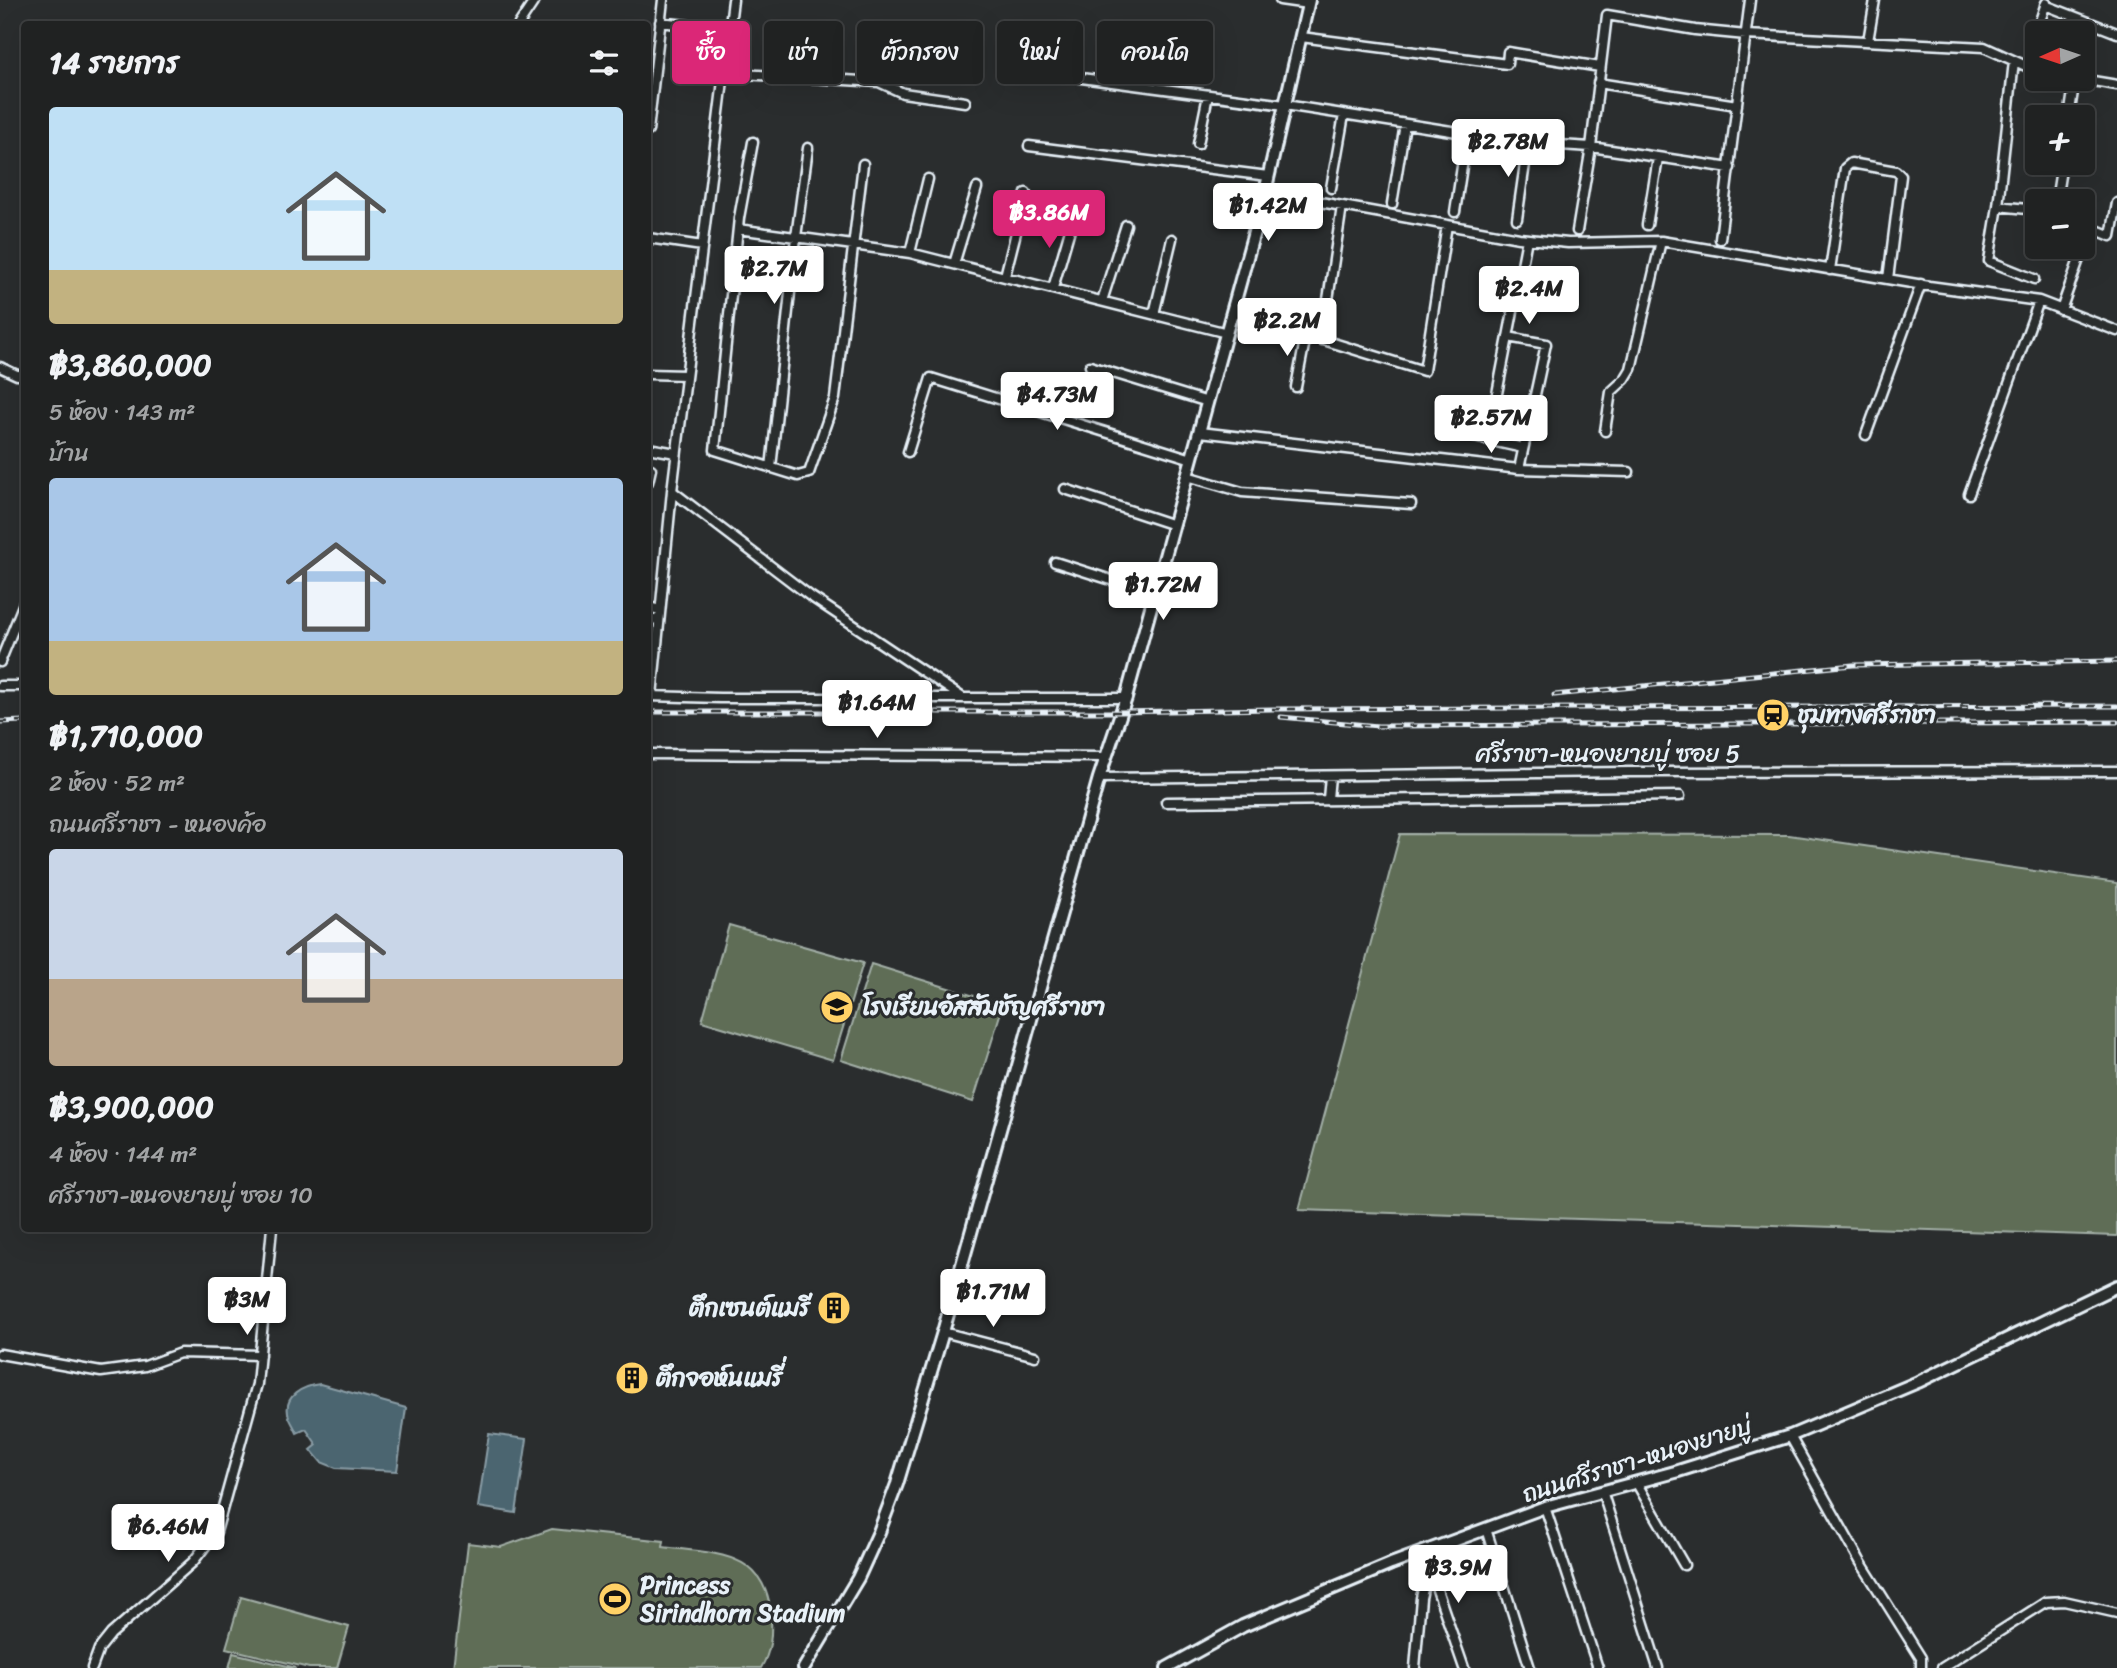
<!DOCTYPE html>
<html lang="th">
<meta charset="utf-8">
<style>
body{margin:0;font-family:Sriracha,"Playpen Sans Thai",sans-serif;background:#282a2a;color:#f1f3f6;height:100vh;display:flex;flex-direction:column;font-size:26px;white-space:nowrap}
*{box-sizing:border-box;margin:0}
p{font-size:23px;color:#a2a4a5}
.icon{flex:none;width:38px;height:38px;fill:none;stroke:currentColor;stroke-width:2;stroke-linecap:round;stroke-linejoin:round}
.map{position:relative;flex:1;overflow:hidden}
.drawer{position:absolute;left:21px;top:21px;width:630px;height:1211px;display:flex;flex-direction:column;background:#202222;border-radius:7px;box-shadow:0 7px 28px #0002,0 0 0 2px #3d3f40}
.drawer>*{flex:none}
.guide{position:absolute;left:672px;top:21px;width:665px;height:63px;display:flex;gap:14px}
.needle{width:46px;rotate:267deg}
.buttons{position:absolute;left:2025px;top:21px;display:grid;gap:14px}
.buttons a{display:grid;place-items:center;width:70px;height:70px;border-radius:7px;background:#202222;box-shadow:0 7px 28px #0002,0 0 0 2px #3d3f40;font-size:35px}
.price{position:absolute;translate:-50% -60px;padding:0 16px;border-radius:7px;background:#fff;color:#222;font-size:23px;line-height:46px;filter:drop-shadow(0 2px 4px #0008)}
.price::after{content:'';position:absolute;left:50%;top:42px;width:21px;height:16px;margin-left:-10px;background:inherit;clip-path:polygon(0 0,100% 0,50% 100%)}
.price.on{background:#db2777;color:#fff}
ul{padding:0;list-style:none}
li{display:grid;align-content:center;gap:14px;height:371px;padding:0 28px}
li span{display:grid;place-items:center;height:217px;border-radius:7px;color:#555}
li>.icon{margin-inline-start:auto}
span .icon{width:126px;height:126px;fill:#fffc;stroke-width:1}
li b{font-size:30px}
h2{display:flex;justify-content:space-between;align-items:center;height:84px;padding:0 28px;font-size:30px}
.tag{padding:0 24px;border-radius:7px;background:#202222;box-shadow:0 7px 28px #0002,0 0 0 2px #3d3f40;font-size:24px;line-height:63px}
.tag.on{background:#db2777;color:#fff}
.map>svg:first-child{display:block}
</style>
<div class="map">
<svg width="2117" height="1668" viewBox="0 0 2117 1668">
<rect width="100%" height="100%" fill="#2a2d2e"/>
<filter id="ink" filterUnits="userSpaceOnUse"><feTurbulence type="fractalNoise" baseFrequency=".0143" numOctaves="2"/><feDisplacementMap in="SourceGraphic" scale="14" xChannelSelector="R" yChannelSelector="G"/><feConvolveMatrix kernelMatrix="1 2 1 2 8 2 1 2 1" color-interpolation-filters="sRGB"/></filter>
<g filter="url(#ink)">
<!-- green -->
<path fill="#5e6d56" stroke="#a3afa7" stroke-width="2" d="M 1400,834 L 1789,835 L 2117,883 L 2117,1236 L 1299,1210 Z
M 729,925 L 863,963 L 833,1060 L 702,1021 Z
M 871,964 L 1003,1005 L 973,1102 L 841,1060 Z
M 552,1529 L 664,1541 L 663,1547 C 715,1554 766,1550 771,1616 C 772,1636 771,1651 761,1668 L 453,1668 L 468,1543 L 501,1547 Z
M 241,1597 L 349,1627 L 337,1668 L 309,1668 L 226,1648 Z
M 233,1653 L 296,1668 L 229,1668 Z"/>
<!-- water -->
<path fill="#4b6570" stroke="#8a9da6" stroke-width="2" d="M 320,1384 L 406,1408 L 397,1471 L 336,1468 L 321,1462 L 311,1450 L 317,1445 L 306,1429 L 297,1433 C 295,1428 291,1422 289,1417 C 282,1396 303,1386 320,1384 Z
M 489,1434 L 527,1439 L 516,1513 L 478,1507 Z"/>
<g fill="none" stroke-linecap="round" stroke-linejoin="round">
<defs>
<path id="minor" d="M 1280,0 L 1308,4
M 2045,5 L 2117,33
M 660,22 L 729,30
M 519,24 L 535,0
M 2038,27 L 2046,3
M 1301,37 L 1507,64 L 1508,52 L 1600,67
M 1868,41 L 1875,0
M 2014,61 L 1998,206 L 1989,261 L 2034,279
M 724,73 L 879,82 L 903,93 L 965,102
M 1051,74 L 1285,105 L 1528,143 L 1591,147 L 1730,168
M 2081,79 L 2117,85
M 1598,83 L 1737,105
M 2069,117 L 2075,79
M 648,131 L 663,0
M 753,142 L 739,218 L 715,450 L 798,476 L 809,473 L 835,398 L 863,164
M 1198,144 L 1208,95
M 1029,146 L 1268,176
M 1331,188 L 1344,115
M 1265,192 L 1519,238 L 1568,243 L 1661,241 L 1929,286 L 2039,301 L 2117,331
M 2056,201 L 2062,163
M 1392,204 L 1405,124
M 1998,206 L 2037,210
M 1455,212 L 1467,134
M 1517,219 L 1528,143
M 2082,224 L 2111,236 L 2117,203
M 1647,225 L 1658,158
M 738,229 L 910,253 L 1227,333
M 1577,231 L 1591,147 L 1607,15 L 1695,30 L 1746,35 L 1984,47 L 2037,71
M 648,238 L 702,246
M 1720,239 L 1750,0
M 910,253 L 928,179
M 954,264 L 977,188
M 1830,270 L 1845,168 L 1851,163 L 1896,171 L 1901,176 L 1888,279
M 1005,276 L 1026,193
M 1053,288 L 1073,219
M 1102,301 L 1126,225
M 2061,310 L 2083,248
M 1233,312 L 1424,371 L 1447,225
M 1154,314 L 1172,239
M 1508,337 L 1546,344 L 1519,469
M 1322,340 L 1342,206
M 1090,366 L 1208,402
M 0,367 L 17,375 L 24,375
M 648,374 L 685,375
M 1296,387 L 1306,335
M 1605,431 L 1611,392 L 1625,379 L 1631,369 L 1661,241
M 1200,432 L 1519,469 L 1629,472
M 1465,435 L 1523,448
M 1866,435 L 1921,284
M 1488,440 L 1527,239
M 648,448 L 676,453
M 908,452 L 931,378 L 1192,459
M 771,468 L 796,237 L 808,148
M 1187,476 L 1242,492 L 1411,504
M 648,482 L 651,469
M 1065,489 L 1174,525
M 672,491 L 810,596 L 963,698
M 1969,494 L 2039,301
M 1055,562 L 1155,594
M 648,607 L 660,610
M 648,617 L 659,621
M 0,662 L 24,603
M 0,686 L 24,686
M 648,696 L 720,698 L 1126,698
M 652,696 L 672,491 L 733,0
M 648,754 L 1106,757
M 1099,778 L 1630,772 L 2117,771
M 1328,799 L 1330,776
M 1166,802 L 1680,796
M 943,1332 L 1035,1356
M 0,1354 L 101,1372 L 145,1366 L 180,1353 L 260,1355
M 1790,1436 L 1860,1561 L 1921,1658 L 1921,1668
M 1636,1482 L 1684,1565
M 1602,1491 L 1658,1668
M 1545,1507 L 1598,1668
M 1486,1529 L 1530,1668
M 1424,1552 L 1464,1668
M 92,1668 L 99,1649 L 111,1634 L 193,1562 L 216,1532 L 257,1384 L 272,1228
M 1415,1668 L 1421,1598 L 1423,1589 L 1432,1575
M 1942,1668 L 2046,1602 L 2064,1601 L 2117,1613"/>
<path id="secondary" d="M 804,1668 L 858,1578 L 879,1532 L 897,1484 L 943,1332 L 1099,778 L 1126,698 L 1265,192 L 1309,0
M 1167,1668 L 1243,1626 L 1391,1564 L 1545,1507 L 1675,1472 L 1790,1436 L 1918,1382 L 2117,1286"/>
</defs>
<!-- minor casing -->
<use href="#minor" stroke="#e8f1f8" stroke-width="13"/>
<!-- secondary casing -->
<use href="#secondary" stroke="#e8f1f8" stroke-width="16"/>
<!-- minor -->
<use href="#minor" stroke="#2a2d2e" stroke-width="8"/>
<!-- secondary -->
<use href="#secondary" stroke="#2a2d2e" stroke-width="10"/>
<defs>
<path id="rail" d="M 1554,695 L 1853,665 L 2117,661
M 648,712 L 1120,712 L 1272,709 L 2117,706
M 1281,717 L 1378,726 L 2117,722
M 0,722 L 24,721"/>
</defs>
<!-- rail casing -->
<use href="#rail" stroke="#e8f1f8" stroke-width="5"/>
<!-- rail -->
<use href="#rail" stroke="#2a2d2e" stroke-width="2.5" stroke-dasharray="8" stroke-linecap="butt"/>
</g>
</g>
<!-- icons -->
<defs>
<symbol id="station-disc" viewBox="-11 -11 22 22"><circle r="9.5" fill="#ffd166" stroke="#2a2d2e"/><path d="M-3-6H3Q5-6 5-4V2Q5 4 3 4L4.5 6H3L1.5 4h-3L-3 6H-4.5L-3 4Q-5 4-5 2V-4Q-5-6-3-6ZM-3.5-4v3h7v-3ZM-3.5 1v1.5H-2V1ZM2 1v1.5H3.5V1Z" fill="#111"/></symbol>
<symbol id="school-disc" viewBox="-11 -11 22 22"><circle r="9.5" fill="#ffd166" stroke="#2a2d2e"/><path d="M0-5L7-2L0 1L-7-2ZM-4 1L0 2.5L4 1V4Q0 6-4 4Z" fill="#111"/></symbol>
<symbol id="building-disc" viewBox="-11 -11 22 22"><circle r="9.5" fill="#ffd166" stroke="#2a2d2e"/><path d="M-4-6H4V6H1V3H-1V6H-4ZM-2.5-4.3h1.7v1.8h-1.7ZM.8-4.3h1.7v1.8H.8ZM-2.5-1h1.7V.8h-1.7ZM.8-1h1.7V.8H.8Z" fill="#111"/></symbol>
<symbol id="stadium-disc" viewBox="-11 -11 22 22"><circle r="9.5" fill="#ffd166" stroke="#2a2d2e"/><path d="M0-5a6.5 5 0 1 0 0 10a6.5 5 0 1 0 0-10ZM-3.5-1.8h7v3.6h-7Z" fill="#111"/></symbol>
</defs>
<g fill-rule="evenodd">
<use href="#station-disc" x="1754" y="696" width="38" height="38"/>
<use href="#school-disc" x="818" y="988" width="38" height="38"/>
<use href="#building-disc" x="815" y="1289" width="38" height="38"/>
<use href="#building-disc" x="613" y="1359" width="38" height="38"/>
<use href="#stadium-disc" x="596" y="1580" width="38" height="38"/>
</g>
<g text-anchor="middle" stroke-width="6" stroke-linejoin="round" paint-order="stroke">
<!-- poi labels -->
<g font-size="24" font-weight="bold" fill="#e8f1f8" stroke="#2a2d2e" text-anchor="start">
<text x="1798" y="723">ชุมทางศรีราชา</text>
<text x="862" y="1015">โรงเรียนอัสสัมชัญศรีราชา</text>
<text x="810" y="1316" text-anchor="end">ตึกเซนต์แมรี</text>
<text x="656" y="1386">ตึกจอห์นแมรี่</text>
<text x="640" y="1593">Princess<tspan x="640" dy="28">Sirindhorn Stadium</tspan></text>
</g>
<!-- street labels -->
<g font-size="24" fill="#e8f1f8" stroke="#2a2d2e">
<text x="1608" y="762">ศรีราชา-หนองยายบู่ ซอย 5</text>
<text transform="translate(1637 1460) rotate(-17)" y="8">ถนนศรีราชา-หนองยายบู่</text>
</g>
</g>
</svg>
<div class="buttons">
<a><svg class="needle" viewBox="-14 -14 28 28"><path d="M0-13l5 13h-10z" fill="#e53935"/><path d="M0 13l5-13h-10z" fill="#a2a4a5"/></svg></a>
<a>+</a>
<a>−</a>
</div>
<b class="price" style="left:1508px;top:179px">฿2.78M</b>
<b class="price" style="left:1268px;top:243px">฿1.42M</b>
<b class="price on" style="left:1049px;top:250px">฿3.86M</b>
<b class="price" style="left:774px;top:306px">฿2.7M</b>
<b class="price" style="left:1529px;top:326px">฿2.4M</b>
<b class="price" style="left:1287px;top:358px">฿2.2M</b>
<b class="price" style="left:1057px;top:432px">฿4.73M</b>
<b class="price" style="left:1491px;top:455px">฿2.57M</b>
<b class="price" style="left:1163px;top:622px">฿1.72M</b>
<b class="price" style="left:877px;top:740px">฿1.64M</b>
<b class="price" style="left:993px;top:1329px">฿1.71M</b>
<b class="price" style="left:247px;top:1337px">฿3M</b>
<b class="price" style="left:168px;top:1564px">฿6.46M</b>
<b class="price" style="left:1458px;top:1605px">฿3.9M</b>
<div class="guide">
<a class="tag on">ซื้อ</a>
<a class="tag">เช่า</a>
<a class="tag">ตัวกรอง</a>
<a class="tag">ใหม่</a>
<a class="tag">คอนโด</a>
</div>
<section class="drawer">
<h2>14 รายการ<svg class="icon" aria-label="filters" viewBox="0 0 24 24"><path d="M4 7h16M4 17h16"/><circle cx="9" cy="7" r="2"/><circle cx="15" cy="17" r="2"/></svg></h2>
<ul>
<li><span style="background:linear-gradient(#bfe0f5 75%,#c2b280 0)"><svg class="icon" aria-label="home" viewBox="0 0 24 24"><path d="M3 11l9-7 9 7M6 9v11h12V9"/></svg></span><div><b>฿3,860,000</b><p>5 ห้อง · 143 m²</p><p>บ้าน</p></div></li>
<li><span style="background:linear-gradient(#a9c7e8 75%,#c2b280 0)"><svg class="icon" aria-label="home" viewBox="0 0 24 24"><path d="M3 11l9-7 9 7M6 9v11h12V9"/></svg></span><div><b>฿1,710,000</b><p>2 ห้อง · 52 m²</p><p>ถนนศรีราชา - หนองค้อ</p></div></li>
<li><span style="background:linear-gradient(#c9d6e8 60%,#b9a48a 0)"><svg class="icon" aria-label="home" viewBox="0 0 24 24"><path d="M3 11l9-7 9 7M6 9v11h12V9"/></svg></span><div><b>฿3,900,000</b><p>4 ห้อง · 144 m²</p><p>ศรีราชา-หนองยายบู่ ซอย 10</p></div></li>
</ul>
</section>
</div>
